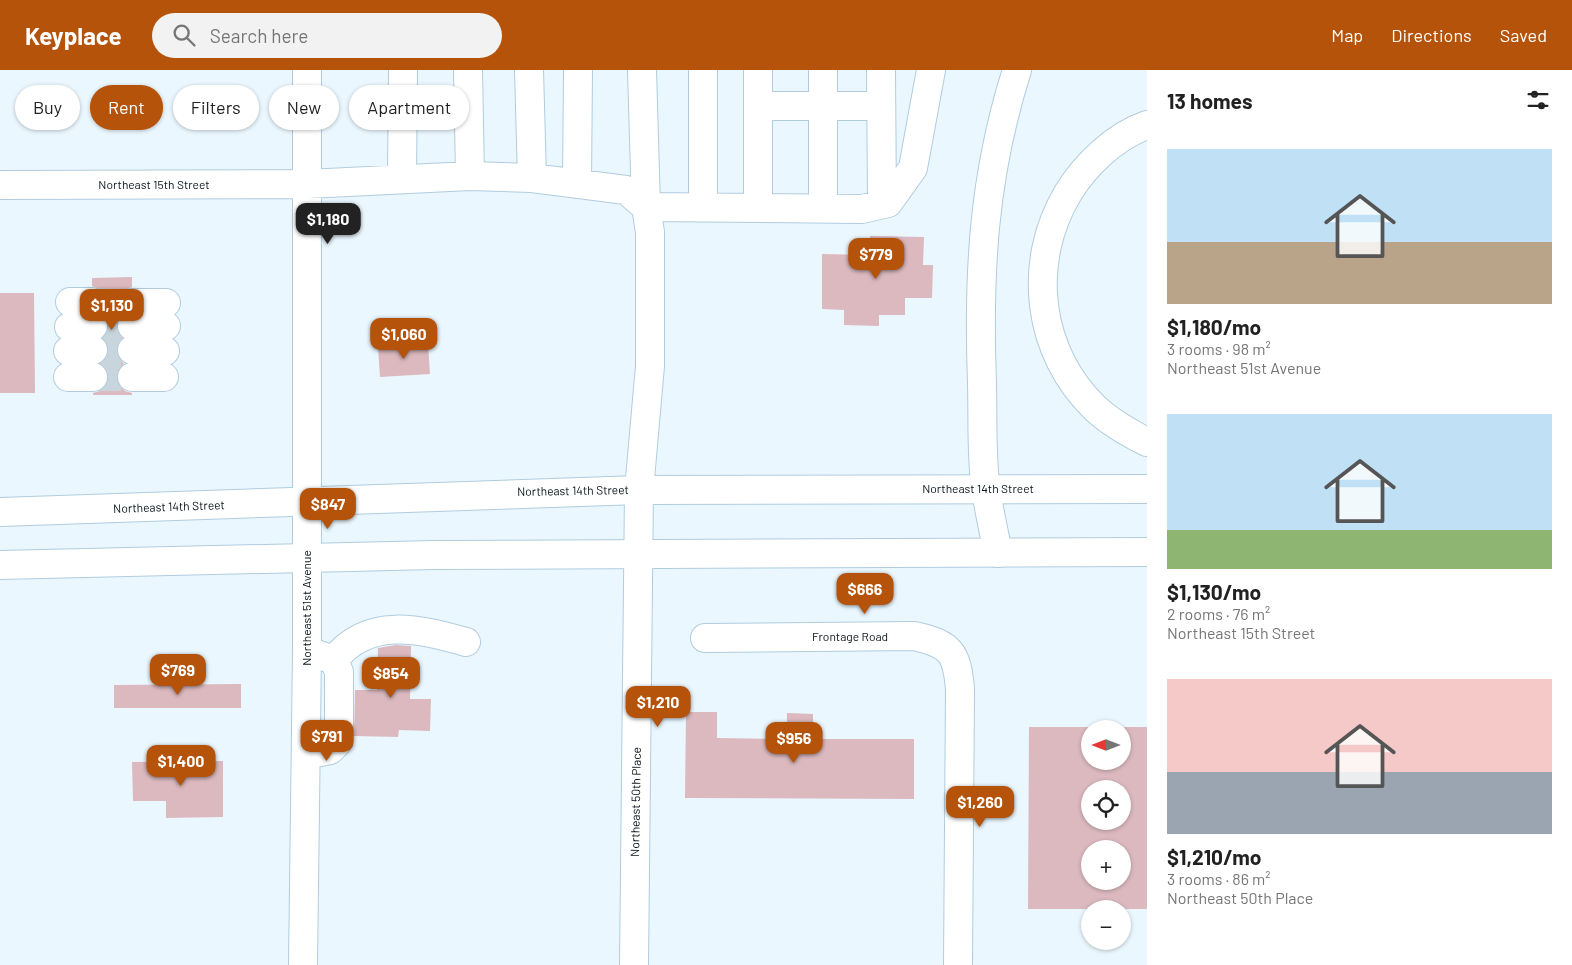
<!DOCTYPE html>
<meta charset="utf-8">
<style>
body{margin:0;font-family:Barlow,sans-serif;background:#f2f2f2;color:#222;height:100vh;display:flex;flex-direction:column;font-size:19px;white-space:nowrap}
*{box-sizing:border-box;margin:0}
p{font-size:16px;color:#767676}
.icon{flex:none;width:28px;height:28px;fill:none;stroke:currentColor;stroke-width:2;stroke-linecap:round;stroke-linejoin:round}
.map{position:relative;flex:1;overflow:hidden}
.details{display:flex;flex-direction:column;background:#fff;width:425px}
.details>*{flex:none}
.guide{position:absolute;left:15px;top:15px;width:475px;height:45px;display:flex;gap:10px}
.needle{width:32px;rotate:270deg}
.fabs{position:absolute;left:1081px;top:650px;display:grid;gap:10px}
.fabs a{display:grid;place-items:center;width:50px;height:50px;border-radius:50%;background:#fff;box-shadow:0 1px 4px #0004;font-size:25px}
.price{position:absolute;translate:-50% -42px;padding:0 11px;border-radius:10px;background:#b45309;color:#fff;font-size:16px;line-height:32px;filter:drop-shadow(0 1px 2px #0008)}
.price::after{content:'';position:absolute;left:50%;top:30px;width:15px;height:11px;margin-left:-8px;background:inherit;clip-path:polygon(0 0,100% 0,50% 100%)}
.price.selected{background:#222;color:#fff}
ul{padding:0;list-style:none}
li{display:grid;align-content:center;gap:10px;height:265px;padding:0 20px}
li span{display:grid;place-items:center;height:155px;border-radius:0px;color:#555}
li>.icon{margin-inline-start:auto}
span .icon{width:90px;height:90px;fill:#fffc;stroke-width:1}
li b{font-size:21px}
h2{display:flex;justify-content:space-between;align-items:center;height:60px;padding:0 20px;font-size:21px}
.chip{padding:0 18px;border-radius:22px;background:#fff;box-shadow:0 1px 4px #0004;font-size:18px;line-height:45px}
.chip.selected{background:#b45309;color:#fff}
header{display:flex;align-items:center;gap:30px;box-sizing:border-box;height:70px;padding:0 25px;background:#b45309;color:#fff}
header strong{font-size:24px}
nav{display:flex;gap:28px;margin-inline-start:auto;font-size:18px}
.search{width:350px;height:45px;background:#f2f2f2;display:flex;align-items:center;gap:12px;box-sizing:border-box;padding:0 18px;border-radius:28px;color:#767676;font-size:19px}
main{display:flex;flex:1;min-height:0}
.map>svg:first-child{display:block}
</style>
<header>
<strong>Keyplace</strong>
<div class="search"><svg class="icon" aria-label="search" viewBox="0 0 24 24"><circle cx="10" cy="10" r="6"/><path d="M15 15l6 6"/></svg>Search here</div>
<nav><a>Map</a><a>Directions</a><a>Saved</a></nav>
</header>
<main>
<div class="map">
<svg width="1147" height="895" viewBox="0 0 1147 895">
<rect width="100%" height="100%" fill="#ebf7fe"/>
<!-- building -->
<path fill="#dbb9bf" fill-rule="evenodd" d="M 870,166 L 924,167 L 923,195 L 933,195 L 932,228 L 905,228 L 905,245 L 879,245 L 879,256 L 844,255 L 844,240 L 822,239 L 822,184 L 870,185 Z
M 132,207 L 132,217 L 124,220 L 118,226 L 116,233 L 118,240 L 122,244 L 118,249 L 116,256 L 118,263 L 123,268 L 119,272 L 116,280 L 119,288 L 124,294 L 118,300 L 116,307 L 119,315 L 125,321 L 132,323 L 132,325 L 93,325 L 93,323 L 100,321 L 106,315 L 109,307 L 107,300 L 101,293 L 107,288 L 109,280 L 106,272 L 102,268 L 107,263 L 109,256 L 106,248 L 102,244 L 106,239 L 108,232 L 106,225 L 100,219 L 92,216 L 92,208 Z
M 0,223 L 34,223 L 35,323 L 0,323 Z
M 428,273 L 430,304 L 380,307 L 378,277 Z
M 396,575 L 411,576 L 410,629 L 431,629 L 430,661 L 399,660 L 398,667 L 354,666 L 355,620 L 377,620 L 378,578 Z
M 241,614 L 241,638 L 114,638 L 114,615 Z
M 686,642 L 717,642 L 717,668 L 787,669 L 787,643 L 813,644 L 813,669 L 914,669 L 914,729 L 685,728 Z
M 1029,657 L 1147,657 L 1147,839 L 1028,839 ZM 1090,659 L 1122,659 L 1122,691 L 1090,691 ZM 1090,719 L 1122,719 L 1122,751 L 1090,751 ZM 1090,779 L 1122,779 L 1122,811 L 1090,811 Z
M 223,691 L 223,747 L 166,748 L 166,731 L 133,731 L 132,692 Z"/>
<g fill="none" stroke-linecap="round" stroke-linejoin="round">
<!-- minor-tunnel -->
<path stroke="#c9d5dc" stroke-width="28" stroke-dasharray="28 14" stroke-linecap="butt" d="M 92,232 L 132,233
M 93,256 L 132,256
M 93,280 L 132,280
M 93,307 L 132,307"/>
<defs>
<path id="minor" d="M 468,0 L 470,106
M 529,0 L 532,108
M 642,0 L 646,137 L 862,139 L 888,133 L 913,98 L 931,0
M 703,0 L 703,137
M 758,0 L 758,138
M 823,0 L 823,138
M 881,0 L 882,134
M 758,36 L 881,36
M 402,108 L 403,0
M 577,114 L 578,0
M 0,115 L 307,114 L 470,106 L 532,108 L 626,120 L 646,137 L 650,162 L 650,296 L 639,420 L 634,895
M 70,232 L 92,232
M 132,233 L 166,233
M 132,256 L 166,256
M 69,257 L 93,256
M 132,280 L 165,281
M 68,281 L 93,280
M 68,307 L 93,307
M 132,307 L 164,307
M 705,568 L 914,566 C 951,574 957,583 960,619 L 958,895
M 334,590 C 368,546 420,559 466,572
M 306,685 L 330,680 L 338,672 L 339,661 L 339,602 L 334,590 L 307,581
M 303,895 L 307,581 L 307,0"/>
<path id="major" d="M 0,442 L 639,420 L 1147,419
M 0,495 L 433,485 L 1147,482"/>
<path id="highway" d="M 1147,55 C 1115,66 1085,95 1068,123 C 1026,193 1037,283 1096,339 C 1111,353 1129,363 1147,372
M 998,483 C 994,462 989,441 986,420 C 981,387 983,348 982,314 C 978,203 983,107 1017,0"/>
</defs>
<!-- minor casing -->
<use href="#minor" stroke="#b0ccdf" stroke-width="30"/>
<!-- major casing -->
<use href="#major" stroke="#b0ccdf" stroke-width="30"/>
<!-- highway casing -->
<use href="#highway" stroke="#b0ccdf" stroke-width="30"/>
<!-- minor -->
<use href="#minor" stroke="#fff" stroke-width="28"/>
<!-- major -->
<use href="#major" stroke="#fff" stroke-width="28"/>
<!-- highway -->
<use href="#highway" stroke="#fff" stroke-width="28"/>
</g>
<g text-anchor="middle" stroke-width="5" stroke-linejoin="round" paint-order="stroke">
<!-- street labels -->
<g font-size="12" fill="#081218" stroke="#fff">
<text x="154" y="119">Northeast 15th Street</text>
<text x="978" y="423">Northeast 14th Street</text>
<text transform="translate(573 421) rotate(-1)" y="4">Northeast 14th Street</text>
<text transform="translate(169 437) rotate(-2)" y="4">Northeast 14th Street</text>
<text transform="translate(307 538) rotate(-90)" y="4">Northeast 51st Avenue</text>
<text x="850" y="571">Frontage Road</text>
<text transform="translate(636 732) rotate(-89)" y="4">Northeast 50th Place</text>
</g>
</g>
</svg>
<div class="fabs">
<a><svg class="needle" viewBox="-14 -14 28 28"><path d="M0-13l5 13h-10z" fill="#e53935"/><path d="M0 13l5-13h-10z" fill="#767676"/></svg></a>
<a><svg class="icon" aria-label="locate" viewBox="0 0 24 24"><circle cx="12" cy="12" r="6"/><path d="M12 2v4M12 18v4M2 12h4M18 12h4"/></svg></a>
<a>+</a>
<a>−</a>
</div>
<b class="price selected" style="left:328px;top:175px">$1,180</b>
<b class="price" style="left:876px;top:210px">$779</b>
<b class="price" style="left:112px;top:261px">$1,130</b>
<b class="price" style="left:404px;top:290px">$1,060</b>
<b class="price" style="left:328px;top:460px">$847</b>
<b class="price" style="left:865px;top:545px">$666</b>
<b class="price" style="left:178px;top:626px">$769</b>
<b class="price" style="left:391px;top:629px">$854</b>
<b class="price" style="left:658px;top:658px">$1,210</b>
<b class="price" style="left:327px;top:692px">$791</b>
<b class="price" style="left:794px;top:694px">$956</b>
<b class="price" style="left:181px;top:717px">$1,400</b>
<b class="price" style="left:980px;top:758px">$1,260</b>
<div class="guide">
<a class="chip">Buy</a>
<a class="chip selected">Rent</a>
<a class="chip">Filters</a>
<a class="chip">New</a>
<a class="chip">Apartment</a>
</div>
</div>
<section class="details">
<h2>13 homes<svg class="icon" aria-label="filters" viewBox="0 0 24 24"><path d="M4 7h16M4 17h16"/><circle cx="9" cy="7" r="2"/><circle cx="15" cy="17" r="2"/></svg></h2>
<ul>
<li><span style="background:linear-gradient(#bfe0f5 60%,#b9a48a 0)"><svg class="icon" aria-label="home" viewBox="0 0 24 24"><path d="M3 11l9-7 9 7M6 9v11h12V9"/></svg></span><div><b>$1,180/mo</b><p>3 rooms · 98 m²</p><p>Northeast 51st Avenue</p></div></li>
<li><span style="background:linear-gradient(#bfe0f5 75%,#8fb573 0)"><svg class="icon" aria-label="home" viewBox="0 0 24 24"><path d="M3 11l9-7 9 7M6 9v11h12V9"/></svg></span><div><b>$1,130/mo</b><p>2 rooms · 76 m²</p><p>Northeast 15th Street</p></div></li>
<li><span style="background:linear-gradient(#f6c9c9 60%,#9aa5b1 0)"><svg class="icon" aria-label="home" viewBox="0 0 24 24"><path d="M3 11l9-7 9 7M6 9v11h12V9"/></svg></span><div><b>$1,210/mo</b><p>3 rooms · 86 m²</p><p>Northeast 50th Place</p></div></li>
</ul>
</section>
</main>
